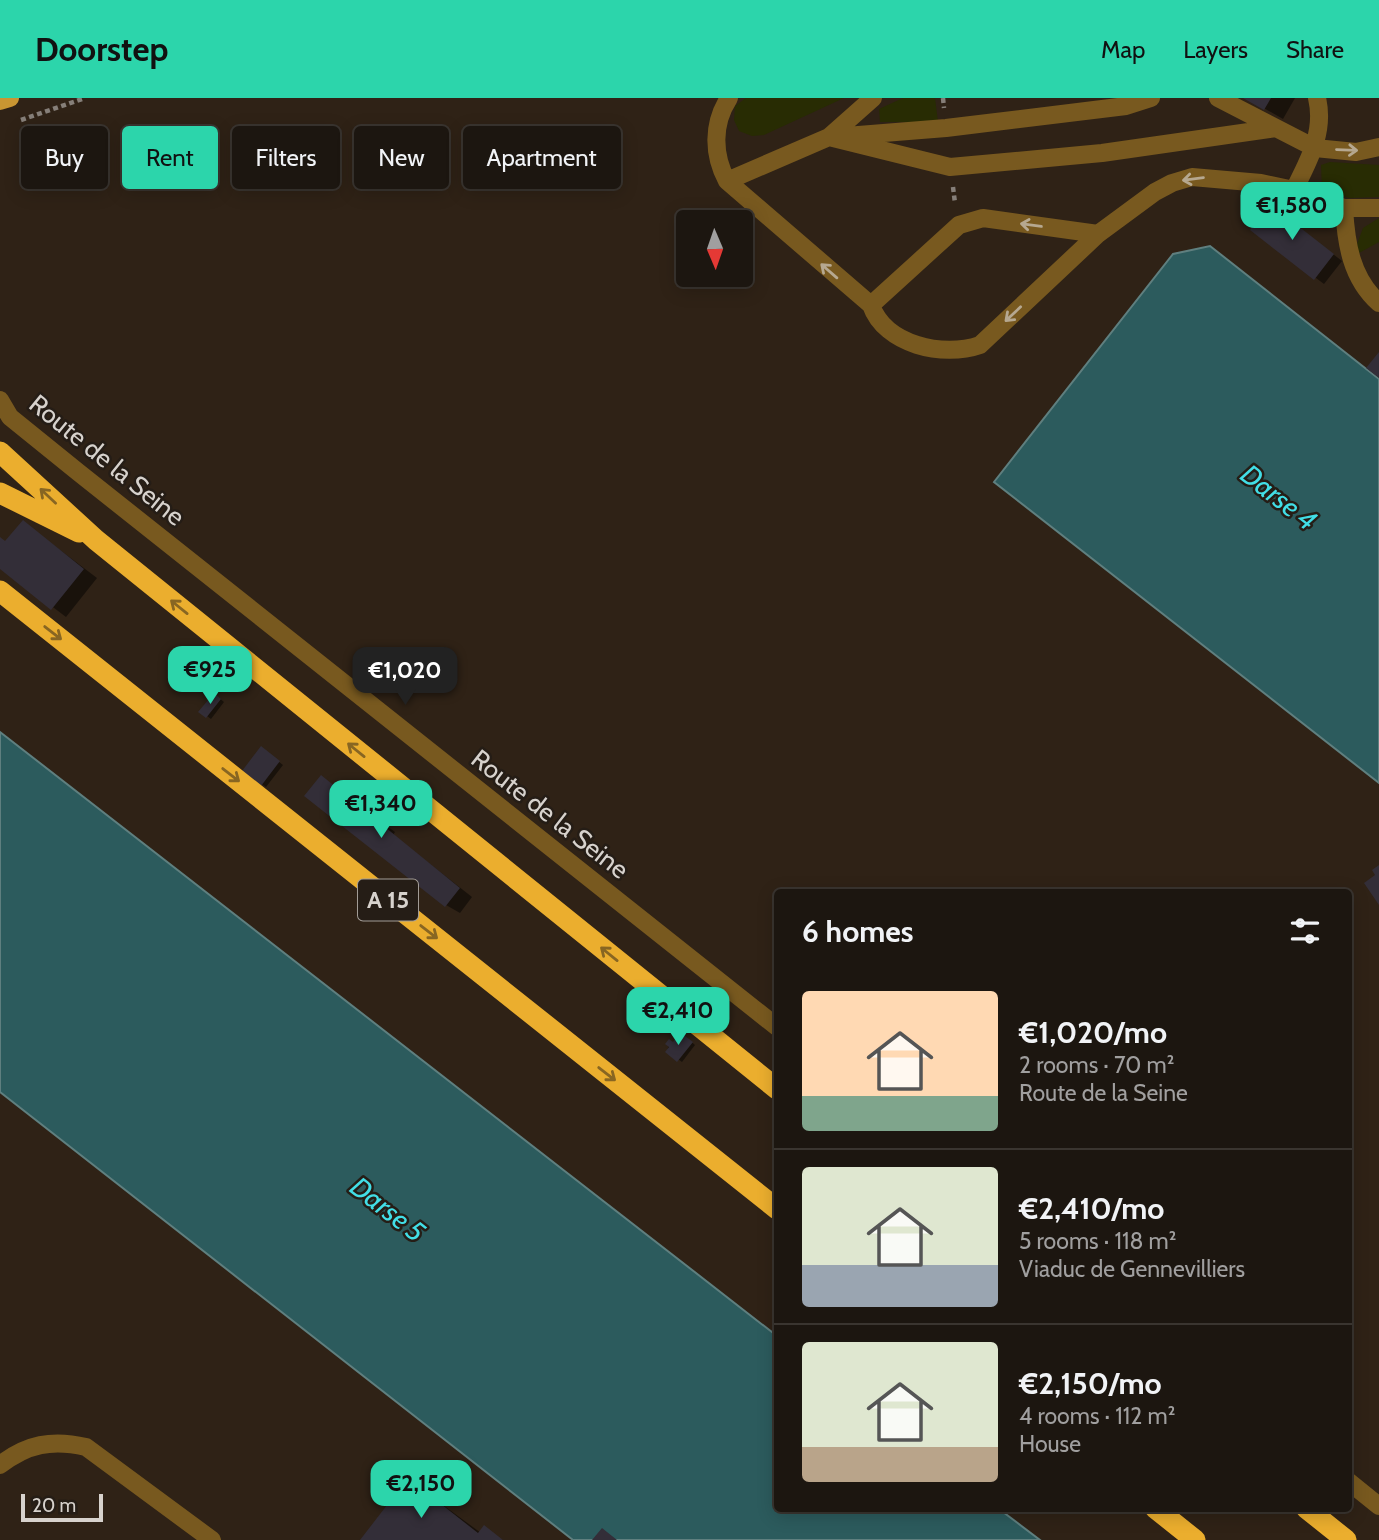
<!DOCTYPE html>
<meta charset="utf-8">
<style>
body{margin:0;font-family:Cabin,sans-serif;background:#251f19;color:#f1f3f6;height:100vh;display:flex;flex-direction:column;font-size:26px;white-space:nowrap}
*{box-sizing:border-box;margin:0}
p{font-size:23px;color:#a09f9f}
.icon{flex:none;width:38px;height:38px;fill:none;stroke:currentColor;stroke-width:2;stroke-linecap:round;stroke-linejoin:round}
.map{position:relative;flex:1;overflow:hidden}
.sheet{position:absolute;left:774px;top:791px;width:578px;height:623px;display:flex;flex-direction:column;background:#1c1610;border-radius:7px;box-shadow:0 4px 18px #0003,0 0 0 2px #3a3530}
.sheet>*{flex:none}
.guide{position:absolute;left:21px;top:28px;width:648px;height:63px;display:flex;gap:14px}
.needle{width:46px;rotate:178deg}
.controls{position:absolute;left:676px;top:112px;display:grid;gap:14px}
.controls a{display:grid;place-items:center;width:77px;height:77px;border-radius:7px;background:#1c1610;box-shadow:0 4px 18px #0003,0 0 0 2px #3a3530;font-size:35px}
.scale{position:absolute;left:21px;bottom:18px;width:82px;box-sizing:border-box;padding-left:7px;border:4px solid #d7d2cd;border-top:0;font-size:19px;line-height:24px;white-space:nowrap;color:#d7d2cd;-webkit-text-stroke:5px #251d16;paint-order:stroke}
.price{position:absolute;translate:-50% -60px;padding:0 16px;border-radius:14px;background:#2cd5ab;color:#111;font-size:23px;line-height:46px;filter:drop-shadow(0 2px 4px #0008)}
.price::after{content:'';position:absolute;left:50%;top:42px;width:21px;height:16px;margin-left:-10px;background:inherit;clip-path:polygon(0 0,100% 0,50% 100%)}
.price.on{background:#222;color:#fff}
ul{padding:0;list-style:none}
li{display:flex;align-items:center;gap:21px;height:175px;padding:0 28px}
li+li{border-top:2px solid #3a3530}
li span{display:grid;place-items:center;flex:none;width:196px;height:140px;border-radius:7px;color:#555}
li>.icon{margin-inline-start:auto}
span .icon{width:84px;height:84px;fill:#fffc;stroke-width:1}
li b{font-size:30px}
h2{display:flex;justify-content:space-between;align-items:center;height:84px;padding:0 28px;font-size:30px}
.chip{padding:0 24px;border-radius:7px;background:#1c1610;box-shadow:0 4px 18px #0003,0 0 0 2px #3a3530;font-size:24px;line-height:63px}
.chip.on{background:#2cd5ab;color:#111}
header{display:flex;align-items:center;gap:42px;box-sizing:border-box;height:98px;padding:0 35px;background:#2cd5ab;color:#111}
header strong{font-size:33px}
nav{display:flex;gap:38px;margin-inline-start:auto;font-size:24px}
.map>svg:first-child{display:block}
</style>
<header>
<strong>Doorstep</strong>
<nav><a>Map</a><a>Layers</a><a>Share</a></nav>
</header>
<div class="map">
<svg width="1379" height="1442" viewBox="0 0 1379 1442">
<rect width="100%" height="100%" fill="#251d16"/>
<!-- built -->
<path fill="#2f2216" fill-rule="evenodd" d="M 0,0 L 1379,0 L 1379,281 L 1210,148 L 1173,156 L 994,384 L 1379,685 L 1379,1442 L 1040,1442 L 999,1411 L 1348,1410 L 1348,794 L 777,794 L 777,1238 L 0,634 ZM 688,124 L 740,124 L 740,177 L 688,177 Z
M 0,994 L 573,1442 L 0,1442 Z"/>
<!-- green -->
<path fill="#282c03" d="M 746,0 L 844,0 L 764,37 L 752,38 L 739,33 L 734,22 L 735,8 Z
M 903,0 L 935,0 L 938,24 L 880,24 L 879,11 Z
M 1330,64 L 1379,67 L 1379,99 L 1349,100 L 1322,91 L 1321,67 Z
M 1379,120 L 1379,144 L 1359,155 L 1357,146 L 1363,130 Z"/>
<!-- water -->
<path fill="#2c5b5d" stroke="#5f7f7f" stroke-width="2" d="M 1210,148 L 1379,281 L 1379,685 L 994,384 L 1173,156 Z
M 0,634 L 777,1238 L 777,1410 L 999,1411 L 1040,1442 L 573,1442 L 0,994 Z"/>
<!-- shadow -->
<path fill="#0007" d="M 1246,0 L 1295,0 L 1283,21 Z
M 1271,108 L 1342,163 L 1324,186 L 1252,132 Z
M 23,424 L 97,480 L 66,519 L 0,469 L 0,442 L 6,445 Z
M 218,599 L 224,604 L 211,621 L 207,618 Z
M 265,653 L 283,667 L 266,689 L 244,673 Z
M 321,679 L 395,734 L 393,737 L 472,799 L 460,815 L 446,807 Z
M 685,938 L 695,947 L 682,964 L 667,953 L 670,944 L 673,946 Z
M 409,1382 L 481,1435 L 503,1442 L 362,1442 Z"/>
<!-- building -->
<path fill="#332e38" d="M 1243,0 L 1271,0 L 1264,12 Z
M 1270,106 L 1334,156 L 1314,182 L 1250,132 Z
M 1379,254 L 1379,280 L 1366,270 Z
M 23,422 L 84,471 L 51,512 L 0,471 L 0,439 L 5,443 Z
M 214,595 L 221,601 L 206,620 L 198,614 Z
M 261,648 L 280,663 L 261,688 L 242,673 Z
M 321,677 L 460,790 L 445,809 L 304,698 Z
M 1379,767 L 1379,807 L 1364,785 L 1375,777 L 1372,772 Z
M 680,934 L 693,944 L 677,964 L 665,954 L 669,949 L 665,946 L 669,941 L 673,944 Z
M 408,1380 L 478,1435 L 484,1427 L 503,1442 L 360,1442 Z
M 602,1430 L 617,1442 L 592,1442 Z"/>
<g fill="none" stroke-linecap="round" stroke-linejoin="round">
<!-- path -->
<path stroke="#867f79" stroke-width="4.5" stroke-dasharray="5 3.5" stroke-linecap="butt" d="M 943,0 L 944,10
M 21,22 L 85,0
M 953,89 L 955,105"/>
<!-- minor -->
<path stroke="#78591f" stroke-width="18" d="M 729,0 C 712,26 713,57 727,83 L 871,207 C 885,247 943,260 980,247 L 1098,136 L 1155,94 L 1172,85 L 1192,79 L 1261,85 L 1294,92 L 1344,110 L 1379,110
M 1218,0 L 1315,50 L 1356,54 L 1379,49
M 846,38 L 946,30 L 1126,8 L 1151,0
M 829,39 L 873,0
M 727,83 L 829,39 L 950,69 L 1102,55 L 1276,30
M 1294,92 C 1309,62 1325,34 1317,0
M 1344,110 C 1346,145 1351,180 1379,205
M 871,207 L 959,127 L 983,120 L 1098,136
M 0,302 L 10,319 L 78,374 L 777,929
M 0,1367 C 27,1346 52,1341 86,1349 L 212,1442
M 1348,1383 L 1379,1408"/>
<!-- major -->
<path stroke="#c99632" stroke-width="18" d="M 0,3 L 10,0"/>
<!-- highway -->
<path stroke="#ebae2e" stroke-width="21" d="M 0,354 L 96,442 L 777,991
M 0,395 L 79,434
M 0,493 L 777,1111
M 1155,1410 L 1195,1442
M 1306,1410 L 1346,1442"/>
</g>
<!-- one-way arrows -->
<defs><path id="oneway-shaft" d="M-6 0H5M1.5-3L5.5 0L1.5 3" fill="none" stroke-width="1.6" stroke-linecap="round" stroke-linejoin="round" transform="scale(1.75)"/></defs>
<g stroke="#b6a890">
<use href="#oneway-shaft" transform="translate(1347 52) rotate(2)"/>
<use href="#oneway-shaft" transform="translate(1193 81) rotate(173)"/>
<use href="#oneway-shaft" transform="translate(1031 127) rotate(-172)"/>
<use href="#oneway-shaft" transform="translate(829 173) rotate(-139)"/>
<use href="#oneway-shaft" transform="translate(1013 216) rotate(137)"/>
</g>
<g stroke="#862">
<use href="#oneway-shaft" transform="translate(48 398) rotate(-137)"/>
<use href="#oneway-shaft" transform="translate(179 509) rotate(-141)"/>
<use href="#oneway-shaft" transform="translate(53 535) rotate(38)"/>
<use href="#oneway-shaft" transform="translate(356 652) rotate(-141)"/>
<use href="#oneway-shaft" transform="translate(231 677) rotate(38)"/>
<use href="#oneway-shaft" transform="translate(429 834) rotate(38)"/>
<use href="#oneway-shaft" transform="translate(609 856) rotate(-141)"/>
<use href="#oneway-shaft" transform="translate(607 976) rotate(38)"/>
</g>
<g text-anchor="middle" stroke-width="5" stroke-linejoin="round" paint-order="stroke">
<!-- shield labels -->
<rect fill="#251d16" stroke="#a29c96" stroke-width="2" x="358" y="781.5" width="60" height="41" rx="5"/>
<g font-size="24" font-weight="bold" fill="#d7d2cd">
<text x="388" y="810">A 15</text>
</g>
<!-- street labels -->
<g font-size="26" fill="#d7d2cd" stroke="#251d16">
<text transform="translate(107 362) rotate(39)" y="9">Route de la Seine</text>
<text transform="translate(550 716) rotate(38)" y="9">Route de la Seine</text>
</g>
<!-- water labels -->
<g font-size="28" font-style="italic" fill="#42dee6" stroke="#251d16">
<text transform="translate(1279 399) rotate(38)" y="10">Darse 4</text>
<text transform="translate(388 1111) rotate(38)" y="10">Darse 5</text>
</g>
</g>
</svg>
<div class="controls">
<a><svg class="needle" viewBox="-14 -14 28 28"><path d="M0-13l5 13h-10z" fill="#e53935"/><path d="M0 13l5-13h-10z" fill="#a09f9f"/></svg></a>
</div>
<div class="scale">20 m</div>
<b class="price" style="left:1292px;top:144px">€1,580</b>
<b class="price" style="left:210px;top:608px">€925</b>
<b class="price on" style="left:405px;top:609px">€1,020</b>
<b class="price" style="left:381px;top:742px">€1,340</b>
<b class="price" style="left:678px;top:949px">€2,410</b>
<b class="price" style="left:421px;top:1422px">€2,150</b>
<div class="guide">
<a class="chip">Buy</a>
<a class="chip on">Rent</a>
<a class="chip">Filters</a>
<a class="chip">New</a>
<a class="chip">Apartment</a>
</div>
<section class="sheet">
<h2>6 homes<svg class="icon" aria-label="filters" viewBox="0 0 24 24"><path d="M4 7h16M4 17h16"/><circle cx="9" cy="7" r="2"/><circle cx="15" cy="17" r="2"/></svg></h2>
<ul>
<li><span style="background:linear-gradient(#ffd9b3 75%,#7fa58c 0)"><svg class="icon" aria-label="home" viewBox="0 0 24 24"><path d="M3 11l9-7 9 7M6 9v11h12V9"/></svg></span><div><b>€1,020/mo</b><p>2 rooms · 70 m²</p><p>Route de la Seine</p></div></li>
<li><span style="background:linear-gradient(#dfe7d0 70%,#9aa5b1 0)"><svg class="icon" aria-label="home" viewBox="0 0 24 24"><path d="M3 11l9-7 9 7M6 9v11h12V9"/></svg></span><div><b>€2,410/mo</b><p>5 rooms · 118 m²</p><p>Viaduc de Gennevilliers</p></div></li>
<li><span style="background:linear-gradient(#dfe7d0 75%,#b9a48a 0)"><svg class="icon" aria-label="home" viewBox="0 0 24 24"><path d="M3 11l9-7 9 7M6 9v11h12V9"/></svg></span><div><b>€2,150/mo</b><p>4 rooms · 112 m²</p><p>House</p></div></li>
</ul>
</section>
</div>
